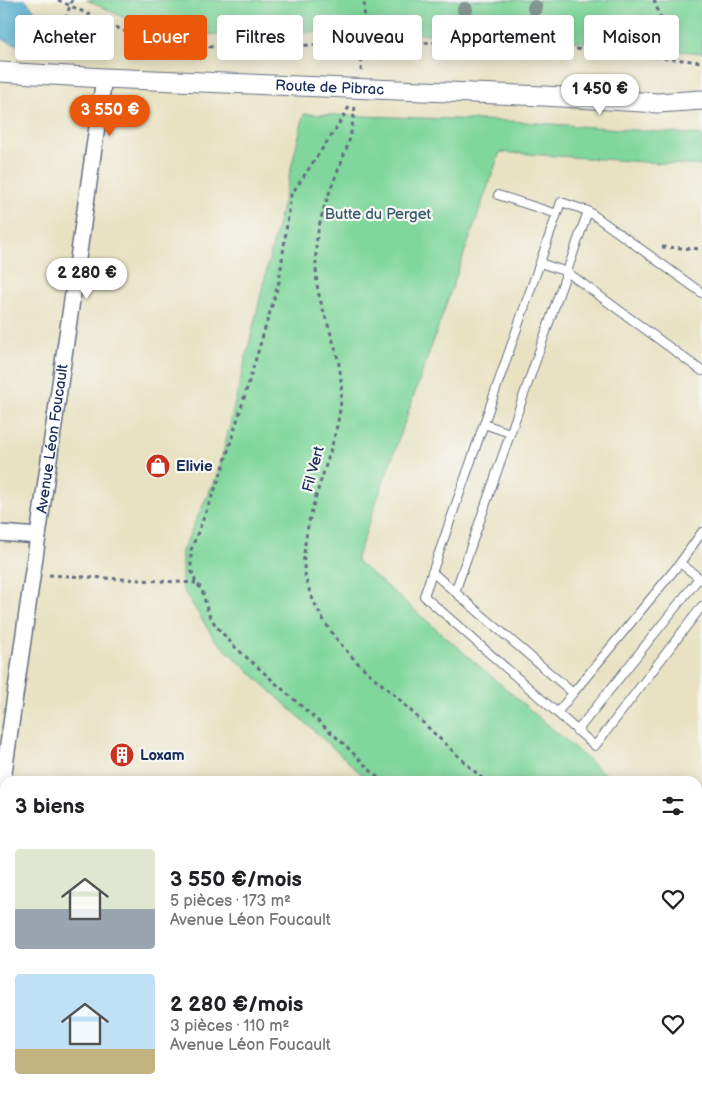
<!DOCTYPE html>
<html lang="fr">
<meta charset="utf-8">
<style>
body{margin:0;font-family:"Balsamiq Sans",sans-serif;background:#f6f6f6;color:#202124;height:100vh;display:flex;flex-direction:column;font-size:19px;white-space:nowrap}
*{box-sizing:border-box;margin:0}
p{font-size:16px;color:#757577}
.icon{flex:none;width:28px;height:28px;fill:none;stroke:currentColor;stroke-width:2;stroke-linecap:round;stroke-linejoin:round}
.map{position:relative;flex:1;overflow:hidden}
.sheet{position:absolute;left:0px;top:776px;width:702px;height:321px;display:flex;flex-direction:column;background:#fff;border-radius:15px 15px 0 0;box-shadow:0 2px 12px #0003}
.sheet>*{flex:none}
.top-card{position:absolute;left:15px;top:15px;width:672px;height:45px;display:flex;gap:10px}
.price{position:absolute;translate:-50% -42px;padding:0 11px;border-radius:18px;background:#fff;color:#222;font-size:16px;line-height:32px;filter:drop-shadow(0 1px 2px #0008)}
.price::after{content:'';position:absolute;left:50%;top:30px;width:15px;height:11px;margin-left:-8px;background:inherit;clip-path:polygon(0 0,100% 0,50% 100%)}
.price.on{background:#ea580c;color:#fff}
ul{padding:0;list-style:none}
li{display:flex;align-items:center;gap:15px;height:125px;padding:0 15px}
li span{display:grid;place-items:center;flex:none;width:140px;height:100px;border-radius:5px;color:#555}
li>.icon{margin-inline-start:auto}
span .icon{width:60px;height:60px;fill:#fffc;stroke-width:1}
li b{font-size:21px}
h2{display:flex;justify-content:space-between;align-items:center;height:60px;padding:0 15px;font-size:21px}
.pill{padding:0 18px;border-radius:5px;background:#fff;box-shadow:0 2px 12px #0003;font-size:18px;line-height:45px}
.pill.on{background:#ea580c;color:#fff}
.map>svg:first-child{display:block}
</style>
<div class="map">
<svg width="702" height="1097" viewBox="0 0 702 1097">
<rect width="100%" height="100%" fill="#f6f6f2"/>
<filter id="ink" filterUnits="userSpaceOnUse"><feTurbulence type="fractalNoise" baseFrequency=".02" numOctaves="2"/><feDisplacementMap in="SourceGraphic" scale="10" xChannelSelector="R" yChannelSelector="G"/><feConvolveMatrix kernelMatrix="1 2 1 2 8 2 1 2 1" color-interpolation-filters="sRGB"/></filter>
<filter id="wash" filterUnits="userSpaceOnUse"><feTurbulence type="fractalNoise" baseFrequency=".0096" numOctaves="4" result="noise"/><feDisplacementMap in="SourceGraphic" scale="20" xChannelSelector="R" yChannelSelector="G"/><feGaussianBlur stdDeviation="1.12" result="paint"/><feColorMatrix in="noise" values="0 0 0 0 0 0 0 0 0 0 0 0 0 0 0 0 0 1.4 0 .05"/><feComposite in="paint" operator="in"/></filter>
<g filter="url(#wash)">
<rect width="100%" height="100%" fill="#e8e2c2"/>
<!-- green -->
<path fill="#80d79b" stroke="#4e837c" d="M 87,0 L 702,0 L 702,53 L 512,35 L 282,32 L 197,35 L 144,27 Z
M 304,114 L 511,121 L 702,135 L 702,166 L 500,152 L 356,560 L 613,781 L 369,781 L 215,640 L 182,588 L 182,551 L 219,470 Z
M 698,856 L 702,860 L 702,1097 L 674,1097 L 671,1093 L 698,1092 Z
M 243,1093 L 271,1093 L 271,1097 L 243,1097 Z"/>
<!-- water -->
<path fill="#4facce" stroke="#356e96" d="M 0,0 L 25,0 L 38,13 L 20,46 L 0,38 Z"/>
</g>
<g filter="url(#ink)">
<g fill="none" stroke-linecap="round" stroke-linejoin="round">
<defs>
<path id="service" d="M 498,195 L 557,214
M 588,211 L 702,293
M 540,263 L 567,272 L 702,371
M 484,424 L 510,433
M 702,532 L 680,563 L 702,580
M 680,563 L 573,693 L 455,592 L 588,211 L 561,202 L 424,596 L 595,746 L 702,606
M 432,572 L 455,592
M 557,713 L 573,693
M 577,731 L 699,578
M 450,1097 L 452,1092"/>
<g id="minor">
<path d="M 0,533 L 38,536"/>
<path id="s1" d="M 0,800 L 104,78"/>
<path d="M 0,1075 L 5,1077"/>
<path d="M 62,1092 L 78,1097"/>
<path d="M 212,1092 L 212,1097"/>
<path d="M 301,1097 L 301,1092"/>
</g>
<g id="tertiary">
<path id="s2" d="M 0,72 L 104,78 L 544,96 L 658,103 L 702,100"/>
</g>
</defs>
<!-- service casing -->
<use href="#service" stroke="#636e81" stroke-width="10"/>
<!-- minor casing -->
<use href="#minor" stroke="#636e81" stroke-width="18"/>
<!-- tertiary casing -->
<use href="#tertiary" stroke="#636e81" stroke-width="21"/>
<!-- path -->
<path stroke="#636e81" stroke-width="3" stroke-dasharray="4 4" stroke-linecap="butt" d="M 58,0 L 137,37 L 171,46 L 224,47 L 500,41 L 702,62
M 654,0 L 663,24
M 55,57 L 59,37 L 72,0
M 361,71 L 363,43 L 365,37 L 364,0
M 349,107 L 335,130 L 291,195 L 279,282 L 222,471 L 191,550 L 191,569 L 196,583 L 202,589 L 208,613 L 216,626 L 235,647 L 344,744 L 381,781
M 355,107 C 353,118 352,130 349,141 C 337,177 314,219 316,258 C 316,270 316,284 319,295 C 328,331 344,360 341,399 C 337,452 307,502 304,555 C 301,593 331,636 356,661 C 371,676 387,688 402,702 C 429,729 457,755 485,781
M 662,247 L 702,249
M 49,575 L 196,583
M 698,988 L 702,998
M 685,1092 L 688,1097
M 3,1095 L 10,1097"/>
<!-- service -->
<use href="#service" stroke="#fff" stroke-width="8"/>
<!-- minor -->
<use href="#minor" stroke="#fff" stroke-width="15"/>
<!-- tertiary -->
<use href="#tertiary" stroke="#fff" stroke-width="19"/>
</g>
<!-- trees -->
<g fill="#859793">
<circle cx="535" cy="8" r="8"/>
<circle cx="465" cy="10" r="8"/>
</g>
</g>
<!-- icons -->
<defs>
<symbol id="shop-disc" viewBox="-11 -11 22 22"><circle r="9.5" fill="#c8321e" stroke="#f6f6f2"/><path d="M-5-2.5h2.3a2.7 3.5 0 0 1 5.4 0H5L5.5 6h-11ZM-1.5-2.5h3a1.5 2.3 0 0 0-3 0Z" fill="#fff"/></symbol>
<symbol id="building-disc" viewBox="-11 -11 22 22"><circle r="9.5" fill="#c8321e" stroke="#f6f6f2"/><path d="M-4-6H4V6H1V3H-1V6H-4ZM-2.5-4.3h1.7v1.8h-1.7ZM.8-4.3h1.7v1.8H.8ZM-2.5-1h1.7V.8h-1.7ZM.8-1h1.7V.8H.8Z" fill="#fff"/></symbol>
</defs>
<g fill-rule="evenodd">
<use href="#shop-disc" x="144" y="452" width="28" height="28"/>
<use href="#building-disc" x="108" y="741" width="28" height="28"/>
</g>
<g text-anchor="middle" stroke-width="4.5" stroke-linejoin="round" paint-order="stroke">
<!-- street labels -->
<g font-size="15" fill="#1b2f5e" stroke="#f6f6f2">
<text dy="5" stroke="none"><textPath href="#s2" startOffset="330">Route de Pibrac</textPath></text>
<text dy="5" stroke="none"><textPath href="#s1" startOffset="365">Avenue Léon Foucault</textPath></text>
<text transform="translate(313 469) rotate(-75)" y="5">Fil Vert</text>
</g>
<!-- park labels -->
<g font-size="15" fill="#34596d" stroke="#f6f6f2">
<text x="378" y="219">Butte du Perget</text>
</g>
<!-- poi labels -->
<g font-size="15" font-weight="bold" fill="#1b2f5e" stroke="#f6f6f2" text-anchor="start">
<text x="176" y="471">Elivie</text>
<text x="140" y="760">Loxam</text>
</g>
</g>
</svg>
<b class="price" style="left:600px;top:116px">1 450 €</b>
<b class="price on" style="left:110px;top:137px">3 550 €</b>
<b class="price" style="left:87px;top:300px">2 280 €</b>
<div class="top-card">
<a class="pill">Acheter</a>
<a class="pill on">Louer</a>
<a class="pill">Filtres</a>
<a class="pill">Nouveau</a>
<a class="pill">Appartement</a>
<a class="pill">Maison</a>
</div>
<section class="sheet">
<h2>3 biens<svg class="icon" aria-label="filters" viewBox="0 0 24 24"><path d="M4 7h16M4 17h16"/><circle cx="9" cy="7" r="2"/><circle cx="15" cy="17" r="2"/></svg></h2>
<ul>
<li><span style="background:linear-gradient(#dfe7d0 60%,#9aa5b1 0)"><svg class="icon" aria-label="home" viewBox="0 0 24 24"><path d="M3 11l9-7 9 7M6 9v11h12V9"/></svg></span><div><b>3 550 €/mois</b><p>5 pièces · 173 m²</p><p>Avenue Léon Foucault</p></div><svg class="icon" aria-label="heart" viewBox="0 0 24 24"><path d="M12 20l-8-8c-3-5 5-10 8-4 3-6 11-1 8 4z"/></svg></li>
<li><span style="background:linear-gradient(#bfe0f5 75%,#c2b280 0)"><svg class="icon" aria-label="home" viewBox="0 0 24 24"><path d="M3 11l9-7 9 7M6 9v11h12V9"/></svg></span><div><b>2 280 €/mois</b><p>3 pièces · 110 m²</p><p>Avenue Léon Foucault</p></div><svg class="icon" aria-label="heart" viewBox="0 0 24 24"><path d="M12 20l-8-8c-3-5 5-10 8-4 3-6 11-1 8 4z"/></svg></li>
</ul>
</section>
</div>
